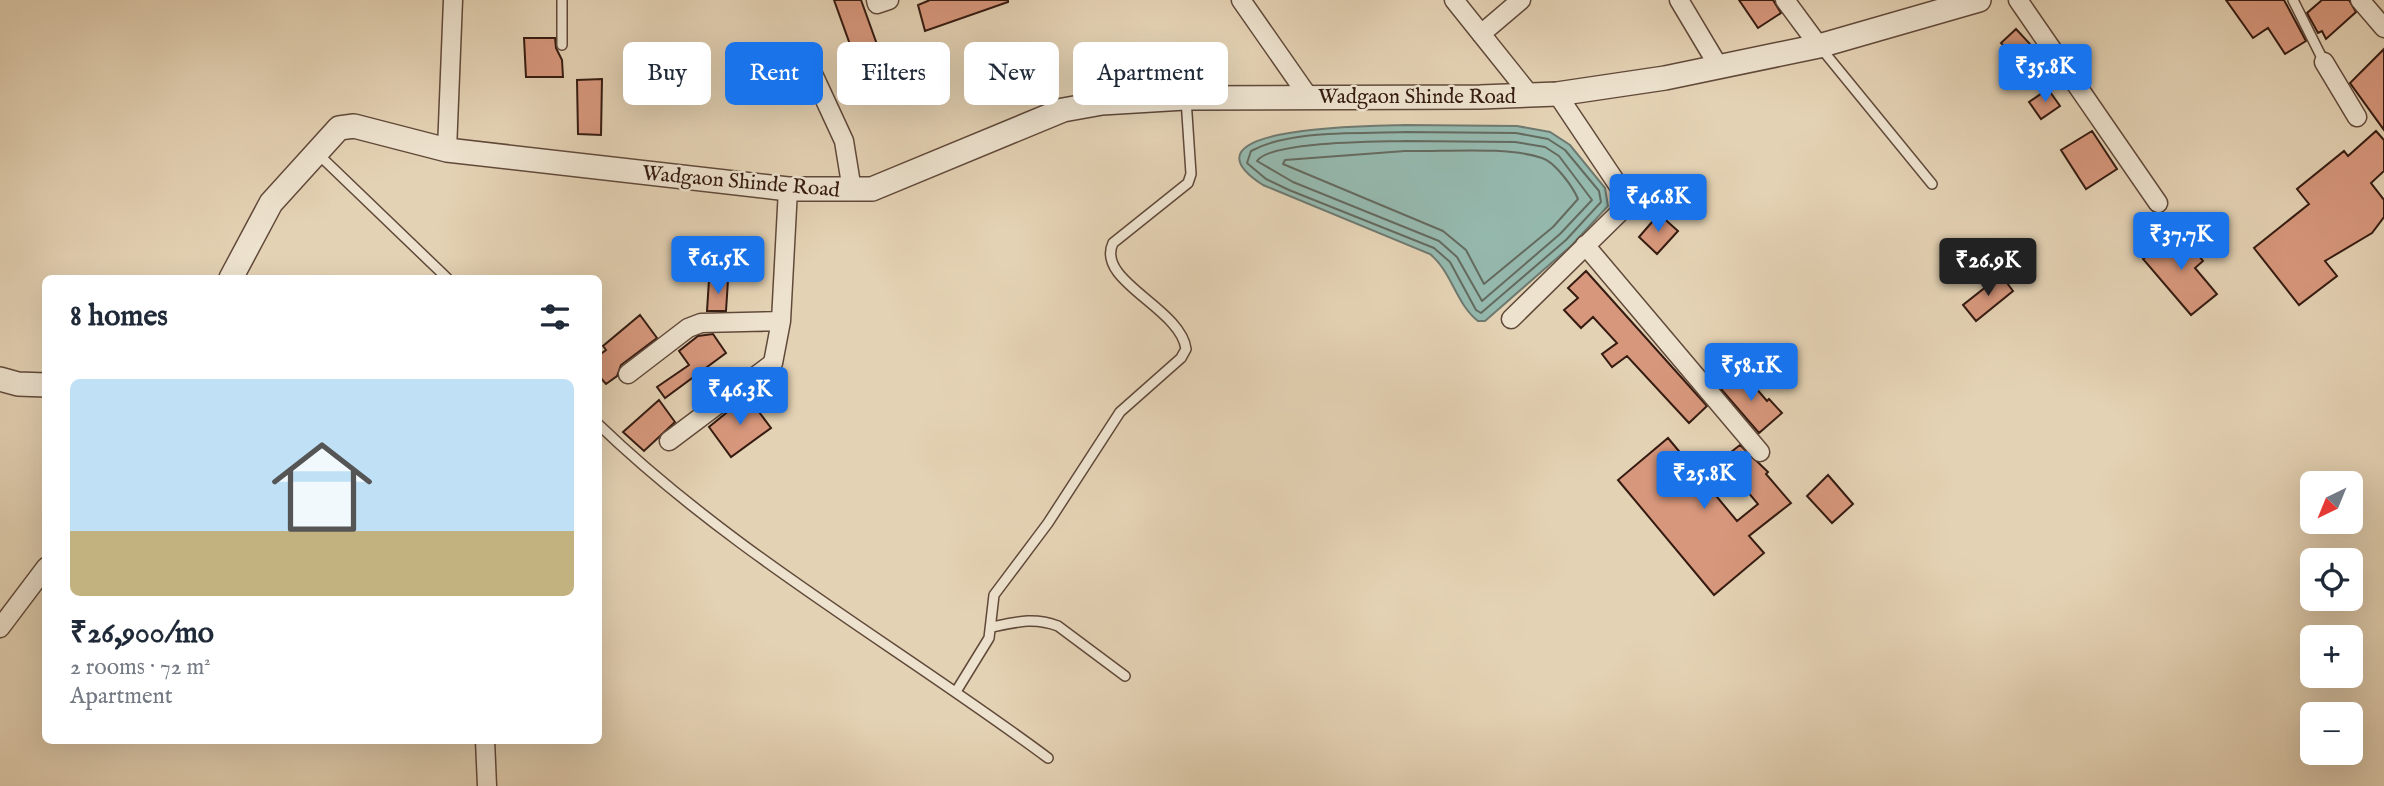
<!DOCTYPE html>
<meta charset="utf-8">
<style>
body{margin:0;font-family:"IM FELL English",serif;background:#f6f6f7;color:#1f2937;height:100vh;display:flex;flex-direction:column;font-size:26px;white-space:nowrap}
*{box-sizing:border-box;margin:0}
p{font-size:23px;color:#747a83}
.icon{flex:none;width:38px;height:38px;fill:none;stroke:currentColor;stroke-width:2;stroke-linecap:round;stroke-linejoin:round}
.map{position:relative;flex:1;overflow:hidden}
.details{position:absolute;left:42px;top:275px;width:560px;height:469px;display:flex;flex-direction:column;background:#fff;border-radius:10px;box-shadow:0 7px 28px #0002}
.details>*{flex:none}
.guide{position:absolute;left:623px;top:42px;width:665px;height:63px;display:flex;gap:14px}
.needle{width:46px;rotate:223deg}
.controls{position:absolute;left:2300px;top:471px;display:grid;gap:14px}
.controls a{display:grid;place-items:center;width:63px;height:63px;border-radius:10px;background:#fff;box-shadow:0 7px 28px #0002;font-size:35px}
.price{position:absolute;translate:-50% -60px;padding:0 16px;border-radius:7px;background:#1a73e8;color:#fff;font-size:23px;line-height:46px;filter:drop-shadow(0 2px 4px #0008)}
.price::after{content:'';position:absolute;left:50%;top:42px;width:21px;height:16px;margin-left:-10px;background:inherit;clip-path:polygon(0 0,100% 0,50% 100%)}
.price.active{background:#222;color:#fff}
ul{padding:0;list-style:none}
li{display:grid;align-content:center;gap:14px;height:371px;padding:0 28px}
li+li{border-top:2px solid #e0e1e3}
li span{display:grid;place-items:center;height:217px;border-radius:10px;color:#555}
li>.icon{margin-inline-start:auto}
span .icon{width:126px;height:126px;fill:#fffc;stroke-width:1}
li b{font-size:30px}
h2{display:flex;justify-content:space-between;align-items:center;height:84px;padding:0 28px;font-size:30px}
.chip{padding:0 24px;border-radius:10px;background:#fff;box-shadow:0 7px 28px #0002;font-size:24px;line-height:63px}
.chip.active{background:#1a73e8;color:#fff}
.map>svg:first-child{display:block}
</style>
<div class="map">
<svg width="2384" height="786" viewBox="0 0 2384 786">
<rect width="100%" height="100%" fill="#e4d2b4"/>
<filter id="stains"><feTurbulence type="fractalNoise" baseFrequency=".00286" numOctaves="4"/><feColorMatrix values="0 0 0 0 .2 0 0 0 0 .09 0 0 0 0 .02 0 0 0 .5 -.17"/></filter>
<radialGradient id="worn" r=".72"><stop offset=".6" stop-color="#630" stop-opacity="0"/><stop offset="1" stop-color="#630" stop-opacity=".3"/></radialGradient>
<!-- water -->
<path fill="#95b8ad" stroke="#6f796f" stroke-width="2" d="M 1405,125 L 1517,126 L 1550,132 L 1570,145 L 1605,188 L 1608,206 L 1572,245 L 1485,321 L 1478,321 C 1456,304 1452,272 1430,254 L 1263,185 C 1170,125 1379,126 1405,125 Z"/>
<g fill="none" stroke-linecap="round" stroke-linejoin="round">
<!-- shore -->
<path stroke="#656a5f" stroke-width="2" d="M 1405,132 L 1516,133 L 1548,139 L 1565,150 L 1599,191 L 1601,202 L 1566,240 L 1481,313 L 1476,310 L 1450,262 L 1434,248 L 1289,190 L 1266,179 L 1247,163 L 1251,151 C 1292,129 1359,134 1405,132 Z
M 1405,141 L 1515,142 L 1545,147 L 1559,156 L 1592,200 L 1560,234 L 1482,301 L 1457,257 L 1439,241 L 1293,182 L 1257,161 C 1271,141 1377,142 1405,141 Z
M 1405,151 C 1443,152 1508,146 1542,158 C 1555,162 1573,187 1578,199 L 1553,227 L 1484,284 L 1466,250 L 1443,231 L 1283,164 L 1285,160 Z"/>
</g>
<!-- building -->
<path fill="#d7977c" stroke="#351b11" stroke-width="2" d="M 834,0 L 861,0 L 879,50 L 856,61 Z
M 930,0 L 1008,0 L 1008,2 L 925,31 L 918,5 Z
M 1739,0 L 1773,0 L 1781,13 L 1758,28 Z
M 2226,0 L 2284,0 L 2306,41 L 2285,54 L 2268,28 L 2253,38 Z
M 2322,0 L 2349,0 L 2356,12 L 2326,39 L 2322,31 L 2318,33 L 2307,13 Z
M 2016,29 L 2042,57 L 2027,71 L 2001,43 Z
M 524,38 L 555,38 L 556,48 L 562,60 L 563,77 L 526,77 Z
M 2384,49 L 2384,130 L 2350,83 Z
M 602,79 L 601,135 L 578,134 L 577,80 Z
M 2048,89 L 2060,106 L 2041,119 L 2029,102 Z
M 2092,131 L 2117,169 L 2086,189 L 2061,150 Z
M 2376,131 L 2384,140 L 2384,171 L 2371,183 L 2384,200 L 2384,217 L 2372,233 L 2325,261 L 2337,276 L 2299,305 L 2254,248 L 2309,204 L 2297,189 L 2344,151 L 2348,156 Z
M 1659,214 L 1678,231 L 1657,254 L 1639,237 Z
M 2179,231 L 2203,261 L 2195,268 L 2217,294 L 2191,315 L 2143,259 Z
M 1586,271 L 1707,406 L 1689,423 L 1627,356 L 1612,367 L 1602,354 L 1617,343 L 1593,317 L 1581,328 L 1564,310 L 1578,298 L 1568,288 Z
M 2001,275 L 2013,291 L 1976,321 L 1963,305 Z
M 709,280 L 728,280 L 726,311 L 707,311 Z
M 640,315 L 657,338 L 621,365 L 617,376 L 606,384 L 598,375 L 598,356 L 606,350 L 603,346 Z
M 713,334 L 726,353 L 665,398 L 657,387 L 689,365 L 679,351 L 698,336 Z
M 1742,372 L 1767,401 L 1769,399 L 1782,413 L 1759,433 L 1721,389 Z
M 747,396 L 771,428 L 731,457 L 709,427 Z
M 659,400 L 675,422 L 644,451 L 623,432 Z
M 1668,438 L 1737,521 L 1758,504 L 1721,460 L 1740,445 L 1768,472 L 1766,474 L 1791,503 L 1749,536 L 1764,553 L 1714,595 L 1618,480 Z
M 1828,475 L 1853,504 L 1832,523 L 1807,496 Z"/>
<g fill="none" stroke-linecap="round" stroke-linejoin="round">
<defs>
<path id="service" d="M 562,0 L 562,45
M 2293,0 L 2324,62
M 1820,47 L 1932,184
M 317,153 L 447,278
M 598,424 C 733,554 899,647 1048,758
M 992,627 C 1016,622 1034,617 1058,626 L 1125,676
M 957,690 L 989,638 L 994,595 L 1048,523 L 1120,412 L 1181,358 L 1186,349 C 1181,308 1095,281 1113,243 L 1188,183 L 1191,174 L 1186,99"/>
<path id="minor" d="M 876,0 L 877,4 L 889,0
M 1241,0 L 1308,96
M 1454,0 L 1530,95
M 1679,0 L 1719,67
M 1785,0 L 1819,46
M 2018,0 L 2158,203
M 2360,0 L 2384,28
M 1481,34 L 1521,0
M 2324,62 L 2357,117
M 813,74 L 844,141 L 852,190
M 447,150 L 453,0
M 1585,245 L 1760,452
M 1511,319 L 1619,213 L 1624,203 L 1622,191 L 1557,94
M 628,374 L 688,328 L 701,323 L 781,321
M 669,441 L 773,363 L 781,321 L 788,189
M 0,628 L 46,567
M 485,740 L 487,786"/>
<path id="tertiary" d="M 231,278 L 271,203 L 339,128 L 354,126 L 447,150 L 788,189 L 872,189 L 1063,110 L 1102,103 L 1185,98 L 1480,97 L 1557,94 L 1665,78 L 1819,46 L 1979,0
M 0,379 L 18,384 L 46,385"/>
</defs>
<!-- service casing -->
<use href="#service" stroke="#61493a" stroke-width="12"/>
<!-- minor casing -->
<use href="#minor" stroke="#61493a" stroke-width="21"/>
<!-- tertiary casing -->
<use href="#tertiary" stroke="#61493a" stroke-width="26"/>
<!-- service -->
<use href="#service" stroke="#ede2ce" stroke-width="9"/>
<!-- minor -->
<use href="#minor" stroke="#ede2ce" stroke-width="18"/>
<!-- tertiary -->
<use href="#tertiary" stroke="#ede2ce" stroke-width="23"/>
</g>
<g text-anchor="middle" stroke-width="5" stroke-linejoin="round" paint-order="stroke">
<!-- street labels -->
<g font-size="21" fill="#351b11" stroke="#ede2ce">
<text x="1417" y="103">Wadgaon Shinde Road</text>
<text transform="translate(741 181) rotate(5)" y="7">Wadgaon Shinde Road</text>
</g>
</g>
<rect width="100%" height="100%" filter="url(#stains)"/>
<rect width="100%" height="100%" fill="url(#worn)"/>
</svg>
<div class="controls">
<a><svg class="needle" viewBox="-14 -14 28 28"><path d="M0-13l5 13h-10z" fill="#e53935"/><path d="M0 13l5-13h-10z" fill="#747a83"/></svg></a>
<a><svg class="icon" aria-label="locate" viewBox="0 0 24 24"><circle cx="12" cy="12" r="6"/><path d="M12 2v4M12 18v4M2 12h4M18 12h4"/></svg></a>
<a>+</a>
<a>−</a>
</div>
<b class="price" style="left:2045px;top:104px">₹35.8K</b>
<b class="price" style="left:1658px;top:234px">₹46.8K</b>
<b class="price" style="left:2181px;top:272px">₹37.7K</b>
<b class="price" style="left:718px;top:296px">₹61.5K</b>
<b class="price active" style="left:1988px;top:298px">₹26.9K</b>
<b class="price" style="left:1751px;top:403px">₹58.1K</b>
<b class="price" style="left:740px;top:427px">₹46.3K</b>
<b class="price" style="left:1704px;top:511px">₹25.8K</b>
<div class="guide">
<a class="chip">Buy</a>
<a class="chip active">Rent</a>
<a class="chip">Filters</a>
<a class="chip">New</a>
<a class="chip">Apartment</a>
</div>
<section class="details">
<h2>8 homes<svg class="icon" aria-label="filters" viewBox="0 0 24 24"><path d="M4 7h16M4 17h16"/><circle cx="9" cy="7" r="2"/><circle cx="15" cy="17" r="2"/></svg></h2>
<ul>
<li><span style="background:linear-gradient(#bfe0f5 70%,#c2b280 0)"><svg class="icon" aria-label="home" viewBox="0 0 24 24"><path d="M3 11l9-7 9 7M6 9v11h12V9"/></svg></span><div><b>₹26,900/mo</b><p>2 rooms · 72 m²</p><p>Apartment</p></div></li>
</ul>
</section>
</div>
